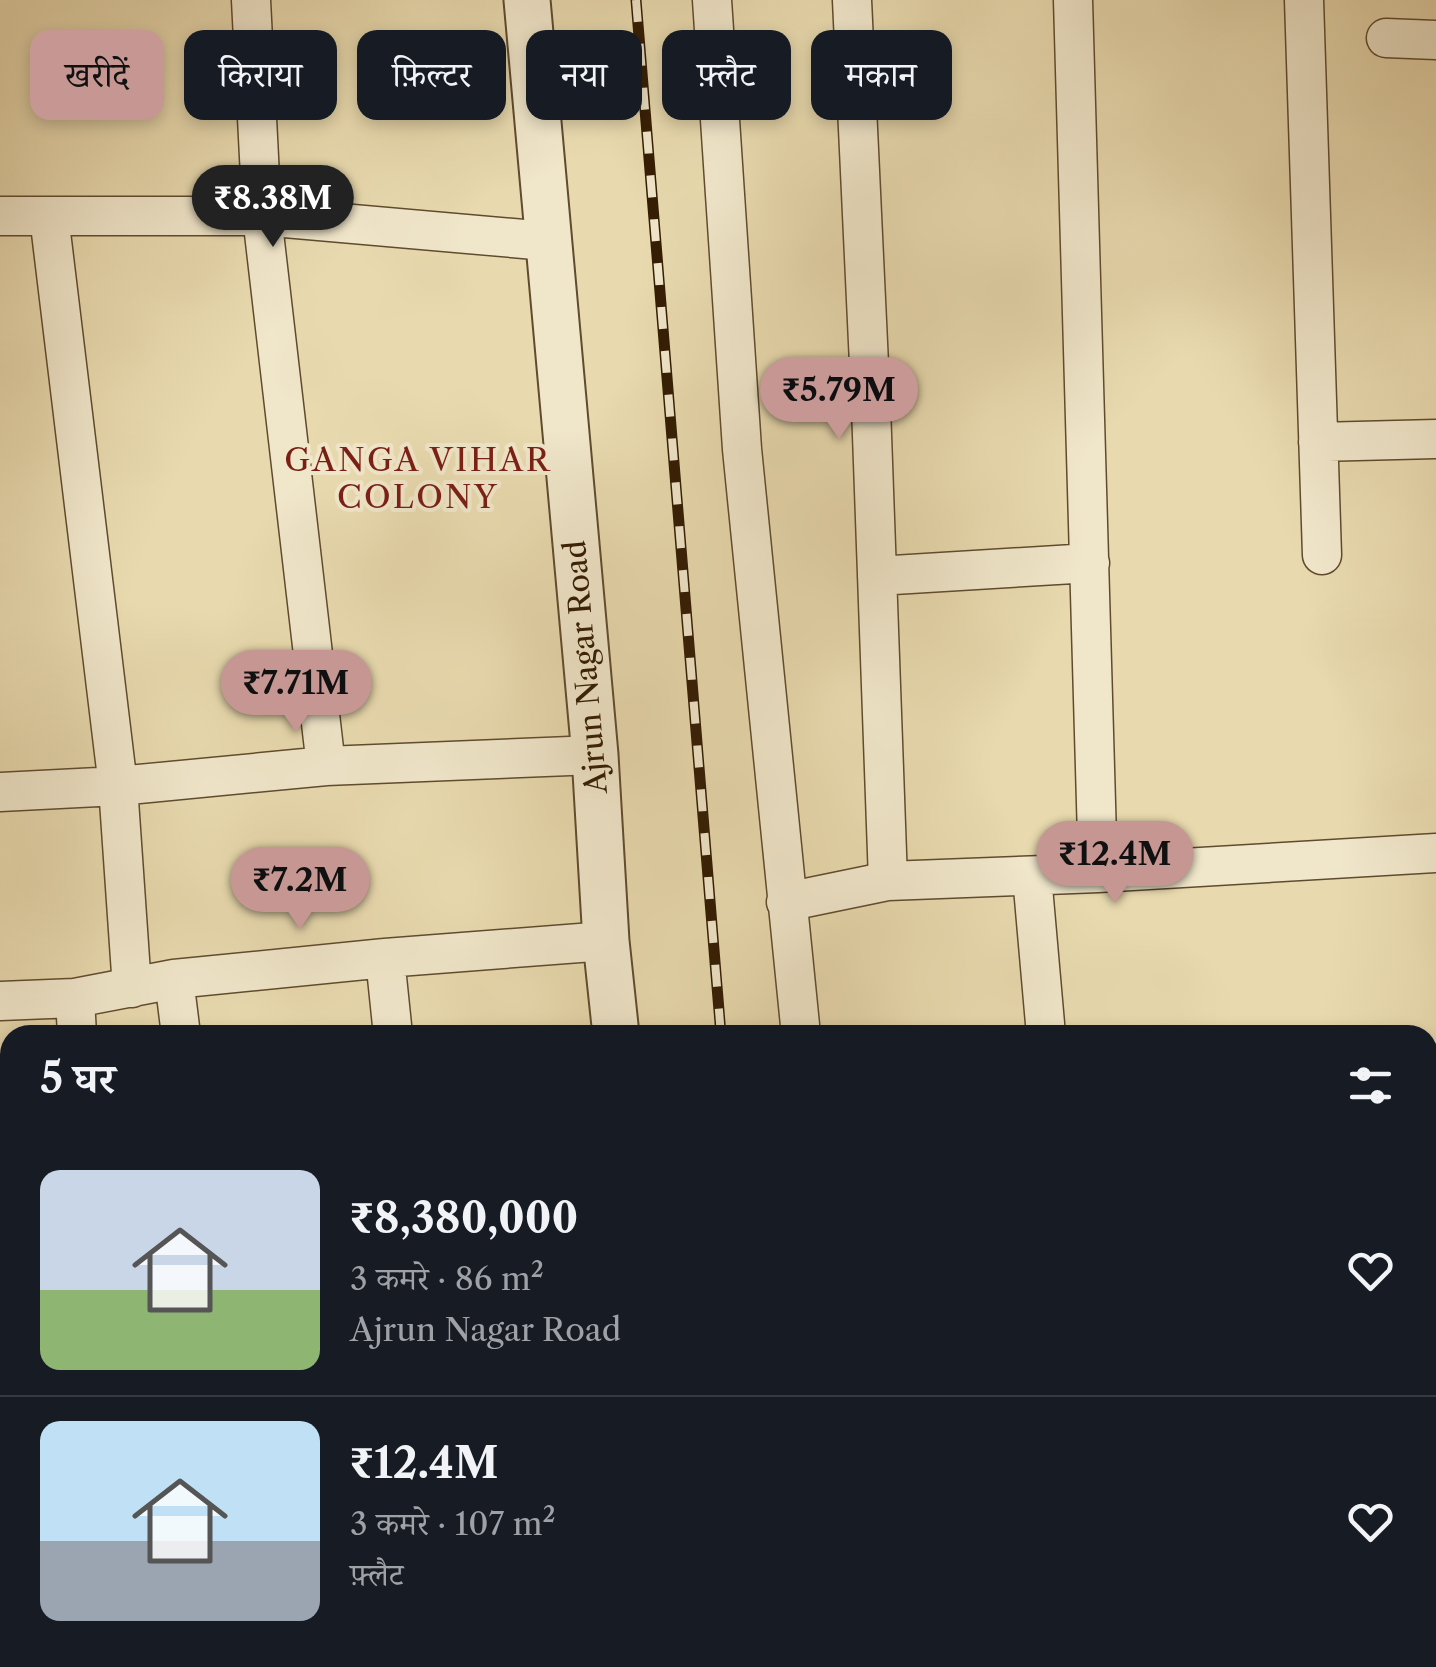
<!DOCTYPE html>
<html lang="hi">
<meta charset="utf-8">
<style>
body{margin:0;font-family:"Libre Caslon Text","Noto Serif Devanagari",serif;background:#242831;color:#f1f3f6;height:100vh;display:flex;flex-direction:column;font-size:38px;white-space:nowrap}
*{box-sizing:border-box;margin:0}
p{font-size:32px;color:#9ea1a6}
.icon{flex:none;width:55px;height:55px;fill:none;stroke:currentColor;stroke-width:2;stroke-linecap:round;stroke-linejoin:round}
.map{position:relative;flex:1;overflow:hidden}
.details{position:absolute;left:0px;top:1025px;width:1438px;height:642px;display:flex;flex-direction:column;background:#171b24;border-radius:30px 30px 0 0;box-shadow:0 5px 15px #0003}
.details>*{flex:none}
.top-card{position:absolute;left:30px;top:30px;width:1378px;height:90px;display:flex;gap:20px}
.price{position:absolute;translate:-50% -85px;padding:0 22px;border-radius:35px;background:#c59692;color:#111;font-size:32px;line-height:65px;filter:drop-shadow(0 2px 5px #0008)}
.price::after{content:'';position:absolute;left:50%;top:60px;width:30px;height:22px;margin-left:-15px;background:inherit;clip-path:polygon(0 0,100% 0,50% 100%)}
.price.selected{background:#222;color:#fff}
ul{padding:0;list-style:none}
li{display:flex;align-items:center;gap:30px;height:250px;padding:0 40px}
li+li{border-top:2px solid #363941}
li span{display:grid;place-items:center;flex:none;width:280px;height:200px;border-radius:20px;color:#555}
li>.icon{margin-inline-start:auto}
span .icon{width:120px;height:120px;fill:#fffc;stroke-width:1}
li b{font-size:42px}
h2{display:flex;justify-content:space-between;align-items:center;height:120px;padding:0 40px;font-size:42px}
.tag{padding:0 35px;border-radius:20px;background:#171b24;box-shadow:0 5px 15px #0003;font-size:35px;line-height:90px}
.tag.selected{background:#c59692;color:#111}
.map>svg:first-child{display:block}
</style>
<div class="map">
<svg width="1436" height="1667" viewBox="0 0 1436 1667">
<rect width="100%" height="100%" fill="#e8d9ae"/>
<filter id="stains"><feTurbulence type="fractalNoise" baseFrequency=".002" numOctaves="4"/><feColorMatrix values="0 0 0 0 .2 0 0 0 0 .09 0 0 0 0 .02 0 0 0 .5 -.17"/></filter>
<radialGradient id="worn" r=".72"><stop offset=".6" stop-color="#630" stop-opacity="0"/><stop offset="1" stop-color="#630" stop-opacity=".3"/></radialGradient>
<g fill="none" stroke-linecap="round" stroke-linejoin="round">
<defs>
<path id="minor" d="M 251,0 L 262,216 L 326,766
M 712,0 L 742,449 L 801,1035
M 852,0 L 871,407 L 888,881
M 1073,0 L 1098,873
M 1304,0 L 1322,555
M 1386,38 L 1436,40
M 0,216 L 262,216 L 547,241
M 49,216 L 118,786 L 132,988
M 1318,442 L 1436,439
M 877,576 L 1090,563
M 0,792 L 118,786 L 326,766 L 595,755
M 1032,876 L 1046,1035
M 786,902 L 888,881 L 1098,873 L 1436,853
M 385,958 L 393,1035
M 174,979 L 181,1035
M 75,998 L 77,1035
M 0,1001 L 75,998 L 174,979 L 385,958 L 606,941
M 1428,1120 L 1436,1120
M 0,1257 L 10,1257
M 865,1658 L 866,1667
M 1388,1658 L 1389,1667
M 123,1667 L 124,1658
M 450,1667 L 454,1658"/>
<path id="tertiary" d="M 527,0 L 595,755 L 606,941 L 616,1035
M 665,1658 L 666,1667"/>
</defs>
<!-- minor casing -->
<use href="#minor" stroke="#604b2e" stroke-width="41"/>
<!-- tertiary casing -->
<use href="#tertiary" stroke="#604b2e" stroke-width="49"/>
<!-- minor -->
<use href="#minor" stroke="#f0e6ca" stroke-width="38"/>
<!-- tertiary -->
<use href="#tertiary" stroke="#f0e6ca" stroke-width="45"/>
<defs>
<path id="rail" d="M 636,0 L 721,1035
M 773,1658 L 774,1667"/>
</defs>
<!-- rail casing -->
<use href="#rail" stroke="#331c03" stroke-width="11"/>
<!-- rail -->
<use href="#rail" stroke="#f0e6ca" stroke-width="8" stroke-dasharray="22" stroke-linecap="butt"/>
</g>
<g text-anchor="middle" stroke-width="8" stroke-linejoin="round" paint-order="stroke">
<!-- street labels -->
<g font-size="30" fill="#331c03" stroke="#f0e6ca">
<text transform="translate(586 667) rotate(-95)" y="10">Ajrun Nagar Road</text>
</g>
<!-- neighbourhood labels -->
<g font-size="32" letter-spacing="2.5" fill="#7a1f14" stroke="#f0e6ca">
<text x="418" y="471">GANGA VIHAR<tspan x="418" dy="37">COLONY</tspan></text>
</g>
</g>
<rect width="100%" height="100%" filter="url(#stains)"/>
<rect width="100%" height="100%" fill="url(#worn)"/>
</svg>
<b class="price selected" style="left:273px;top:250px">₹8.38M</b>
<b class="price" style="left:839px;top:442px">₹5.79M</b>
<b class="price" style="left:296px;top:735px">₹7.71M</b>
<b class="price" style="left:1115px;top:906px">₹12.4M</b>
<b class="price" style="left:300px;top:932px">₹7.2M</b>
<div class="top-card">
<a class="tag selected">खरीदें</a>
<a class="tag">किराया</a>
<a class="tag">फ़िल्टर</a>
<a class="tag">नया</a>
<a class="tag">फ़्लैट</a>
<a class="tag">मकान</a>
</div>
<section class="details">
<h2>5 घर<svg class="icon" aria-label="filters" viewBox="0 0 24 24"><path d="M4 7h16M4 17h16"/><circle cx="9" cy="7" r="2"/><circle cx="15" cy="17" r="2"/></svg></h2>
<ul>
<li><span style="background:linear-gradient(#c9d6e8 60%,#8fb573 0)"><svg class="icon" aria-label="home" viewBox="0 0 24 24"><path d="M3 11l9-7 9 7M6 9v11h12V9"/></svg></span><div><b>₹8,380,000</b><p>3 कमरे · 86 m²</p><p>Ajrun Nagar Road</p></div><svg class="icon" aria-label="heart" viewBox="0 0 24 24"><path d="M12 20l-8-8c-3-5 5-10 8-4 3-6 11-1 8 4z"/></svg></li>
<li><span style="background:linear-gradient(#bfe0f5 60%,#9aa5b1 0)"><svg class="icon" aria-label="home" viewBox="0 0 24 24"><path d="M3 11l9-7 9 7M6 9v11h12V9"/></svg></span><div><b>₹12.4M</b><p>3 कमरे · 107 m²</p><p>फ़्लैट</p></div><svg class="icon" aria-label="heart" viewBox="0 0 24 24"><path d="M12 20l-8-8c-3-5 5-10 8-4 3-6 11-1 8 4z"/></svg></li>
</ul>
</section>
</div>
